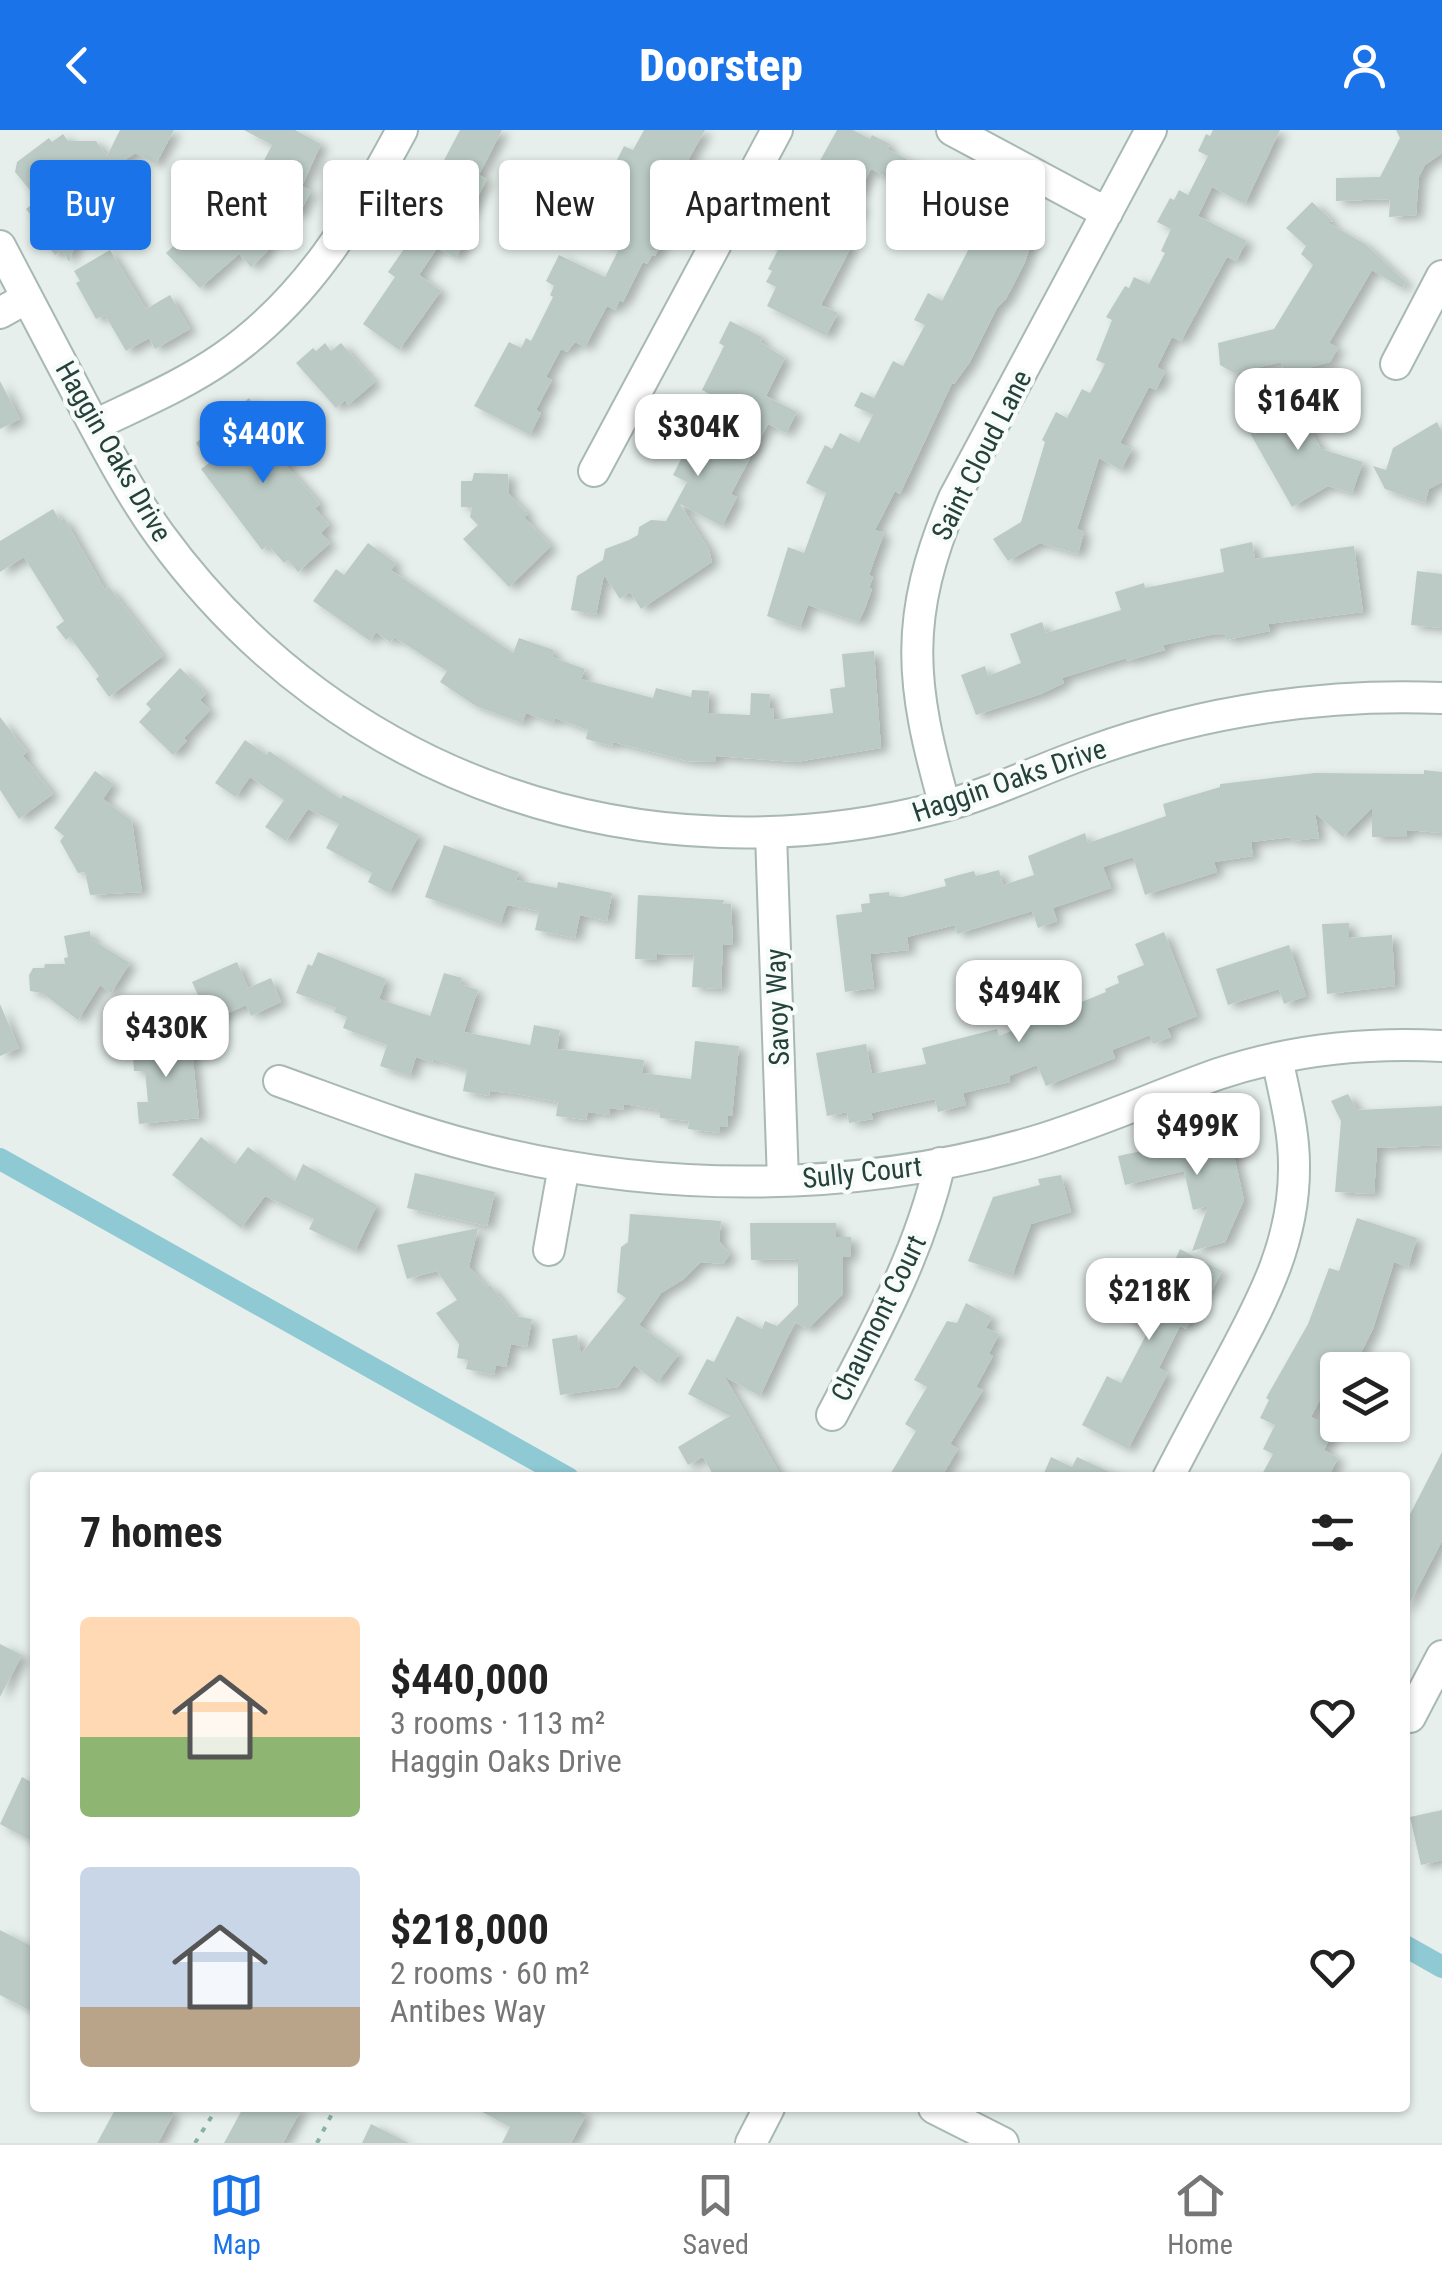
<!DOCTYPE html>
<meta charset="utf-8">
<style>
body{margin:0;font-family:"Roboto Condensed",sans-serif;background:#f2f2f2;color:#222;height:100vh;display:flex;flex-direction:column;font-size:38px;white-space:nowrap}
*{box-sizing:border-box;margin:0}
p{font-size:32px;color:#767676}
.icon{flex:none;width:55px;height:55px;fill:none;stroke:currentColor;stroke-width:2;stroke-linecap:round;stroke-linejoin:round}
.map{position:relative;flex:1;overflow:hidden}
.side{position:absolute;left:30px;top:1342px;width:1380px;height:640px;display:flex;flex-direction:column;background:#fff;border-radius:10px;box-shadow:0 2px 8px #0004}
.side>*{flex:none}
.banner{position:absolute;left:30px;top:30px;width:1382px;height:90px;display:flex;gap:20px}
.controls{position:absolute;left:1320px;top:1222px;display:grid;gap:20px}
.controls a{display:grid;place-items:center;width:90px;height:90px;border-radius:10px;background:#fff;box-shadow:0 2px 8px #0004;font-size:50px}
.price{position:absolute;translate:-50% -85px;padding:0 22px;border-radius:20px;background:#fff;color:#222;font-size:32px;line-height:65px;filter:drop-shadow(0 2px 5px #0008)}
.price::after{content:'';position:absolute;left:50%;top:60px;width:30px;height:22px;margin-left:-15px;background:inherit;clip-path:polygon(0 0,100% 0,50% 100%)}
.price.on{background:#1a73e8;color:#fff}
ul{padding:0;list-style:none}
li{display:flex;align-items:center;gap:30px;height:250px;padding:0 50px}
li span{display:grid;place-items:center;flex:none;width:280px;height:200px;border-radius:10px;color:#555}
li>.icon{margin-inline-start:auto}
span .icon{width:120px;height:120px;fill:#fffc;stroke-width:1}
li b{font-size:42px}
h2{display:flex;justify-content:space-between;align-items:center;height:120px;padding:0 50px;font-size:42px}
.pill{padding:0 35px;border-radius:10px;background:#fff;box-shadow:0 2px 8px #0004;font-size:35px;line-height:90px}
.pill.on{background:#1a73e8;color:#fff}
header{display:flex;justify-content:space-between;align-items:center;height:130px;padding:0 50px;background:#1a73e8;color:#fff;font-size:45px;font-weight:800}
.tab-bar{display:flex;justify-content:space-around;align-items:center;height:140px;border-top:2px solid #e0e0e0;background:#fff;font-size:28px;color:#767676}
.tab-bar a{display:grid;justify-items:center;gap:5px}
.tab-bar .on{color:#1a73e8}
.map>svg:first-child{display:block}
</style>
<header><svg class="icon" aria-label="back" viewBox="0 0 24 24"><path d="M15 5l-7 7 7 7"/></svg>Doorstep<svg class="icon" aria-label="person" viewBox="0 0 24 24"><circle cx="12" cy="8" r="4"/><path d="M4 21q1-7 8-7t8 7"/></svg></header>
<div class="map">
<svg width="1442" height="2013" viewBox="0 0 1442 2013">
<defs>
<filter id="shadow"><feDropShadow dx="7" dy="4" stdDeviation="5" flood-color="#0004"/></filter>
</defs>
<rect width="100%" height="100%" fill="#e6efeb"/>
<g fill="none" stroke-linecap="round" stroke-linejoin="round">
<!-- canal -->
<path stroke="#8ec9d4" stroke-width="22" d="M 0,1029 L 568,1348
M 1405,1816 L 1442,1837"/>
</g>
<!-- building -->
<path fill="#bbcac4" filter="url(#shadow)" d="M 120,0 L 174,0 L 156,34 L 135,23 L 72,70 L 81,81 L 77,83 L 83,92 L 69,132 L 62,120 L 55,125 L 33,96 L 37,93 L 26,79 L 38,70 L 15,42 L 17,32 L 49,8 L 52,12 L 63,4 L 68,11 L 96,11 L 107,26 Z
M 244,0 L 295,0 L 321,14 L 302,56 L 311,61 L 299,85 L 278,74 L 264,100 L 274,110 L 265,118 L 268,121 L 251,137 L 239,124 L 200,158 L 166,123 L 202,89 L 191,77 L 208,61 L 234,89 L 272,15 Z
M 460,0 L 502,0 L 479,45 L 487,49 L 461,99 L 469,103 L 456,128 L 437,118 L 419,145 L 441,161 L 399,220 L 363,194 L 395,147 L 388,142 L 413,106 L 406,102 Z
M 644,0 L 705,0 L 676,52 L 681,54 L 678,61 L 681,62 L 675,73 L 681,76 L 655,126 L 652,125 L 647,134 L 643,132 L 623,172 L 620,170 L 615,180 L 607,176 L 585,217 L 575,212 L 567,222 L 561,219 L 546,247 L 552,250 L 536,280 L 541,283 L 530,305 L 474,276 L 509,212 L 521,218 L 526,208 L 531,211 L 553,167 L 550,165 L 554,156 L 546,151 L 559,125 L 605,147 L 619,119 L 598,108 L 630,47 L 613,38 L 624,16 L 633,20 Z
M 837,0 L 853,0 L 870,9 L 872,5 L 890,14 L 887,19 L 947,50 L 949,44 L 1016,79 L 1013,83 L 1026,90 L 1022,98 L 1034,105 L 1025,132 L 1006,169 L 997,178 L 970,232 L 954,254 L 952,253 L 900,364 L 895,361 L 875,400 L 884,403 L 869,445 L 873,447 L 869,458 L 872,459 L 864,481 L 858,492 L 808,475 L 800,498 L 767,486 L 788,417 L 804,423 L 826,363 L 806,353 L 825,315 L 832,319 L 840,303 L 859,313 L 873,285 L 854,276 L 861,262 L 874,268 L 893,231 L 903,236 L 925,195 L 914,190 L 928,163 L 942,171 L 981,95 L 871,39 L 854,72 L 861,76 L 843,109 L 851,117 L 821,175 L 838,183 L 826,206 L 767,176 L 776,157 L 766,152 L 772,141 L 768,139 L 778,120 L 771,116 L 787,84 L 795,88 L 812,54 L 808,52 Z
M 1213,0 L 1280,0 L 1245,74 L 1212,57 L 1198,86 L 1247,111 L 1236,131 L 1227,127 L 1181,211 L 1172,207 L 1157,237 L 1165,242 L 1156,260 L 1149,257 L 1120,313 L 1132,319 L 1121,340 L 1099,328 L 1077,399 L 1084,402 L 1078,424 L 1040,413 L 1008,431 L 993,409 L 1021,392 L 1045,312 L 1042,310 L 1056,282 L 1067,288 L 1082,259 L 1090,263 L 1105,234 L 1096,230 L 1112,190 L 1106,187 L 1125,156 L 1129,158 L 1134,147 L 1149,154 L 1165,123 L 1161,121 L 1171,99 L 1157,92 L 1170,68 L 1174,70 L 1179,60 L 1188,65 L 1208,26 L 1198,21 L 1206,4 L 1210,6 Z
M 1396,0 L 1442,0 L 1442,23 L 1425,35 L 1419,47 L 1416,85 L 1389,87 L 1390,69 L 1336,71 L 1336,48 L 1380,47 L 1400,8 Z
M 1312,72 L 1333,91 L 1327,92 L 1365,114 L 1406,152 L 1402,158 L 1372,140 L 1329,213 L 1338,218 L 1330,232 L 1286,244 L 1281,232 L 1234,243 L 1220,235 L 1218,213 L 1274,199 L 1313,135 L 1301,124 L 1306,116 L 1286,98 Z
M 110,120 L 146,179 L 170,165 L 190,199 L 155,219 L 149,208 L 126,221 L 105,185 L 96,189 L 76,153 L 80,151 L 74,141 Z
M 730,191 L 762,207 L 760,212 L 785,228 L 766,266 L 797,282 L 786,303 L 768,294 L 731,364 L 737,367 L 722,396 L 680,374 L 709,420 L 712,432 L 641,479 L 630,462 L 620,469 L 604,445 L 596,485 L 571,480 L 577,446 L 603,430 L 605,419 L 629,410 L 638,405 L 639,397 L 651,390 L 666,391 L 687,352 L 673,345 L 692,308 L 703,314 L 725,272 L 702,260 L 724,216 L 719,213 Z
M 325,213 L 331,221 L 341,213 L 375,252 L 348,275 L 345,270 L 336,278 L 296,233 L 313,218 L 316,221 Z
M 0,251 L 20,289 L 0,299 Z
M 1289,262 L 1321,319 L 1363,332 L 1352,363 L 1328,356 L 1292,377 L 1242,289 Z
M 249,268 L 293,326 L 284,333 L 320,374 L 315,378 L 329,395 L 321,403 L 330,413 L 298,442 L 288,430 L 284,433 L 268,415 L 262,420 L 201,339 L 209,333 L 196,313 Z
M 1437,292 L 1442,302 L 1442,352 L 1429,359 L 1425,373 L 1385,359 L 1373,336 L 1386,340 L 1393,318 Z
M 474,343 L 508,344 L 509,364 L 528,384 L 524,387 L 551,416 L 509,457 L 463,409 L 478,395 L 470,387 L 472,377 L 461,377 L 461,351 L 472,351 Z
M 53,379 L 60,391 L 64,388 L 105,460 L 109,457 L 163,526 L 109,567 L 96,549 L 99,546 L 70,507 L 66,510 L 56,497 L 64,491 L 24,427 L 0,442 L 0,411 Z
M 1252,412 L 1255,429 L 1354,416 L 1363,482 L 1268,494 L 1270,501 L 1226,510 L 1225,505 L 1210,505 L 1163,515 L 1165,520 L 1127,531 L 1126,528 L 1062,548 L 1064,553 L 1041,564 L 976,585 L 961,545 L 985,536 L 988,546 L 1021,533 L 1010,504 L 1042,492 L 1046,503 L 1121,480 L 1115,462 L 1144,453 L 1145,458 L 1224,442 L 1220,419 Z
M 368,413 L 396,433 L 391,440 L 513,523 L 519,508 L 554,520 L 552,527 L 585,539 L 581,549 L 653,568 L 656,558 L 691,567 L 692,560 L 709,561 L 708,583 L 750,585 L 751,563 L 770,564 L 769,578 L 774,578 L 773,590 L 833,583 L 830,559 L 845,557 L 842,524 L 874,521 L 881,618 L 796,632 L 716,626 L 716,632 L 687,631 L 613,612 L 612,616 L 586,609 L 588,600 L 555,588 L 553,593 L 526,583 L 522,593 L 476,576 L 440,552 L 447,541 L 394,507 L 390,512 L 376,502 L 370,511 L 313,471 L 336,439 L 344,445 Z
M 1417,441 L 1442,444 L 1442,498 L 1411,495 Z
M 180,538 L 206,563 L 200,570 L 210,580 L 184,608 L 187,611 L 173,625 L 139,592 L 151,579 L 146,574 Z
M 0,587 L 27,622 L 23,626 L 53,664 L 19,689 L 0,660 Z
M 245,610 L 267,625 L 269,621 L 341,669 L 343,665 L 419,705 L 389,763 L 368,752 L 372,743 L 326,718 L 339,694 L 308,679 L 286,711 L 265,697 L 284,670 L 250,647 L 236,667 L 215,653 Z
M 1424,640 L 1442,642 L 1442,703 L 1407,700 L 1407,707 L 1372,707 L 1372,678 L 1343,707 L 1315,683 L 1319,708 L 1292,711 L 1291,707 L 1251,712 L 1253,726 L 1214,732 L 1217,742 L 1145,765 L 1133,727 L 1103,737 L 1111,758 L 1053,778 L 1057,791 L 1038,798 L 1032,781 L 957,804 L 955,795 L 907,807 L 909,820 L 870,824 L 874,858 L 845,862 L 836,785 L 862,782 L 861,774 L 870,773 L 869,764 L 889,762 L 889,766 L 902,767 L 946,756 L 944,749 L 974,741 L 976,746 L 999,740 L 1003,755 L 1034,745 L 1028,726 L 1085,703 L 1088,713 L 1166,686 L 1163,674 L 1220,657 L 1220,654 L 1315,643 L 1424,644 Z
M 95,641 L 113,654 L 103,669 L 132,691 L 142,762 L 90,765 L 85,742 L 78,743 L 60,711 L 64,706 L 54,698 Z
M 444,715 L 519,742 L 516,750 L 557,758 L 558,752 L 612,763 L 607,791 L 580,785 L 575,808 L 535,800 L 539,781 L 507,775 L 500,794 L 425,767 Z
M 638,765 L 724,770 L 723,774 L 731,774 L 733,815 L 723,814 L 721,859 L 692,857 L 694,825 L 657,824 L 657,830 L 635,829 Z
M 1349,793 L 1349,808 L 1392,805 L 1395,856 L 1327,864 L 1322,794 Z
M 90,801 L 91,809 L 130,833 L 111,863 L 100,855 L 78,890 L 42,863 L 30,861 L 29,845 L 33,838 L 44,838 L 45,834 L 65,834 L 64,828 L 68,827 L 64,806 Z
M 1164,802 L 1197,886 L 1167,898 L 1171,907 L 1153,914 L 1150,905 L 1112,920 L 1115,928 L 1046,956 L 1037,935 L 1009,946 L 1010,952 L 963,963 L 966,975 L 938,982 L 935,969 L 871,983 L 873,989 L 849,993 L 847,982 L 827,986 L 816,923 L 866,914 L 872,944 L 926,934 L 922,918 L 997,899 L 999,906 L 1106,862 L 1105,859 L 1119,853 L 1117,846 L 1144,835 L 1135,814 Z
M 1289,815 L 1306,866 L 1284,874 L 1279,859 L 1228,875 L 1216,839 Z
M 318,822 L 386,849 L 379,869 L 430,886 L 444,843 L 462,848 L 460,854 L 478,860 L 464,902 L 530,915 L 534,895 L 560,900 L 557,919 L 644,930 L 642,943 L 691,949 L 695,911 L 739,916 L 732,986 L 728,985 L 727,997 L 720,997 L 720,1003 L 688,999 L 689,991 L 660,988 L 660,980 L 624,974 L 623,980 L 610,978 L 609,985 L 588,982 L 586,990 L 556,986 L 558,972 L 517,964 L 490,961 L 489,966 L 463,961 L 467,940 L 433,929 L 432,932 L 416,927 L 410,946 L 380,936 L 387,915 L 343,898 L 347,887 L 334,882 L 336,878 L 296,863 L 308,834 L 312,836 Z
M 237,832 L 248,858 L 271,848 L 281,872 L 251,886 L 246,875 L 210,891 L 192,852 Z
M 0,874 L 19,918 L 0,926 Z
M 183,906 L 185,920 L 192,920 L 199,988 L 139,994 L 137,972 L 148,972 L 145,941 L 134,941 L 132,911 Z
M 1348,964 L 1357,980 L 1442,976 L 1442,1015 L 1377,1018 L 1374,1064 L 1335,1062 L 1341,991 L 1331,971 Z
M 1212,992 L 1240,1006 L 1233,1021 L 1244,1070 L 1225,1112 L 1192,1121 L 1208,1076 L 1193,1080 L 1184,1041 L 1125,1055 L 1118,1026 L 1179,1013 L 1208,1002 Z
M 201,1007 L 235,1034 L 248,1017 L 295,1051 L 303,1034 L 377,1075 L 355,1121 L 309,1099 L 314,1089 L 265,1066 L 241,1098 L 172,1045 Z
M 415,1043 L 495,1062 L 487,1096 L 407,1078 Z
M 1061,1045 L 1071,1082 L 1031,1094 L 1012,1146 L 968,1131 L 993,1067 L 1040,1055 L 1038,1049 Z
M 630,1084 L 721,1091 L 719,1111 L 730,1124 L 723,1134 L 701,1132 L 684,1149 L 661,1163 L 639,1195 L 679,1224 L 657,1253 L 634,1235 L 618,1257 L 560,1265 L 552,1209 L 577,1205 L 581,1224 L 626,1168 L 617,1162 L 621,1117 L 628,1112 Z
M 1357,1088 L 1417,1108 L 1408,1137 L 1394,1132 L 1373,1199 L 1352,1240 L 1338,1240 L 1338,1258 L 1328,1254 L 1311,1287 L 1334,1299 L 1324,1320 L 1338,1328 L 1328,1348 L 1260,1348 L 1273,1324 L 1263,1319 L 1275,1295 L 1260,1288 L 1269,1270 L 1266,1268 L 1308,1194 L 1329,1138 L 1339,1141 Z
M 750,1093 L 836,1093 L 836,1107 L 851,1107 L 851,1127 L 843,1127 L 843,1164 L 808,1199 L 795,1192 L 760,1266 L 725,1247 L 782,1348 L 715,1348 L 703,1327 L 688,1335 L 678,1317 L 730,1286 L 688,1264 L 707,1229 L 714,1232 L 737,1186 L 762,1199 L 765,1191 L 777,1196 L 798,1175 L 798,1129 L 751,1130 Z
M 478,1098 L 469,1137 L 487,1157 L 490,1155 L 515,1186 L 532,1189 L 527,1217 L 511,1214 L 506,1237 L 496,1235 L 494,1245 L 466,1239 L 468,1230 L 457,1228 L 459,1214 L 436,1183 L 457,1170 L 437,1141 L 407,1149 L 397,1115 Z
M 1180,1119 L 1222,1141 L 1211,1163 L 1206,1161 L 1186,1199 L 1180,1196 L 1159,1238 L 1168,1243 L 1128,1319 L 1082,1295 L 1107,1246 L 1121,1253 L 1147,1203 L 1142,1200 L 1144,1196 L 1104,1176 L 1119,1148 L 1149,1164 L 1165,1133 L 1172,1137 Z
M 966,1173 L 992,1187 L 986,1198 L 999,1204 L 989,1224 L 993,1226 L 976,1257 L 983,1260 L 950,1314 L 958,1319 L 941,1348 L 888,1348 L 916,1301 L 905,1294 L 927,1257 L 914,1250 L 947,1191 L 957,1193 Z
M 1442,1322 L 1442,1411 L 1405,1482 L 1405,1394 Z
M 1051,1327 L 1072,1337 L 1077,1327 L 1123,1348 L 1042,1348 Z
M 0,1514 L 22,1525 L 0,1567 Z
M 22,1647 L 35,1654 L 35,1713 L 0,1694 Z
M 1442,1680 L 1442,1730 L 1421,1735 L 1410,1687 Z
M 0,1800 L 35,1818 L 35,1883 L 0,1865 Z
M 116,1978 L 164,1978 L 174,1983 L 158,2013 L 97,2013 Z
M 243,1978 L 302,1978 L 283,2013 L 224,2013 Z
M 475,1978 L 572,1978 L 586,1985 L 571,2013 L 502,2013 L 510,1997 Z
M 371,1994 L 409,2013 L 362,2013 Z"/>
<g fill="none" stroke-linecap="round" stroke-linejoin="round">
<defs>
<path id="minor" d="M 952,0 L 1107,83
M 0,116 C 28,170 57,224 85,278 C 108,321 131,365 160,405 C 341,653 643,753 937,678 C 991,664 1040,639 1092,621 C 1203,581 1324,563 1442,568
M 0,183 L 27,168
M 1396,234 L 1442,146
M 95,295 C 138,274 184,255 224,227 C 307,169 355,88 402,0
M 594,341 L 777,0
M 945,676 C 910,553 903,488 954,368 L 1151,0
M 771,704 L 783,1051
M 279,951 C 343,974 406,999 472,1016 C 654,1064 853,1064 1033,1012 C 1097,993 1156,966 1218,944 C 1290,920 1366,912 1442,916
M 549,1120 L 564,1036
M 832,1285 C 875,1203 919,1125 940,1033
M 1168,1348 C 1188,1309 1209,1270 1230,1231 C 1264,1168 1295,1109 1294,1035 C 1294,999 1284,963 1277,928
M 1405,1584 L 1410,1587 L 1442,1526
M 934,1978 L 1003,2013
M 751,2013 L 769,1978"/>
</defs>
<!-- minor casing -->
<use href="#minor" stroke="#a8b8b2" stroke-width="34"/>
<!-- path -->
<path stroke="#86b3a5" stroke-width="4" stroke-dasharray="5 8" stroke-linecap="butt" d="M 195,2013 L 217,1978
M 317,2013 L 335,1978"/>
<!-- minor -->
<use href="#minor" stroke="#fff" stroke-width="30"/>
</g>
<g text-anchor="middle" stroke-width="9" stroke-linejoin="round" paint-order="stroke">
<!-- street labels -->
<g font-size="28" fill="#24423a" stroke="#f7fbf9">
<text transform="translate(114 321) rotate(60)" y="10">Haggin Oaks Drive</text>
<text transform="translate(981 325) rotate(-63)" y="10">Saint Cloud Lane</text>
<text transform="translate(1009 650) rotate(-19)" y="10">Haggin Oaks Drive</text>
<text transform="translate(777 877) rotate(-92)" y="10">Savoy Way</text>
<text transform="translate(862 1042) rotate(-6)" y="10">Sully Court</text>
<text transform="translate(878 1188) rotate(-64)" y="10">Chaumont Court</text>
</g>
</g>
</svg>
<div class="controls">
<a><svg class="icon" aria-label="layers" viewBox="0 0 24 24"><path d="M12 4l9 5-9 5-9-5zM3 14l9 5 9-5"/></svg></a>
</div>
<b class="price" style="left:1298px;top:323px">$164K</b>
<b class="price" style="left:698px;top:349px">$304K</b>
<b class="price on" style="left:263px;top:356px">$440K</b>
<b class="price" style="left:1019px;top:915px">$494K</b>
<b class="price" style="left:166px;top:950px">$430K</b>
<b class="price" style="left:1197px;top:1048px">$499K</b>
<b class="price" style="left:1149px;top:1213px">$218K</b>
<div class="banner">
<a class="pill on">Buy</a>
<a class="pill">Rent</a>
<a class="pill">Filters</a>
<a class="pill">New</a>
<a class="pill">Apartment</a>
<a class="pill">House</a>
</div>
<section class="side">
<h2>7 homes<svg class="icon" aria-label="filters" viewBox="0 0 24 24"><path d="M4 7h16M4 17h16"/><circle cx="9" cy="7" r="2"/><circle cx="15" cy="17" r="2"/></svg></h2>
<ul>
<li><span style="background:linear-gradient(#ffd9b3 60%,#8fb573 0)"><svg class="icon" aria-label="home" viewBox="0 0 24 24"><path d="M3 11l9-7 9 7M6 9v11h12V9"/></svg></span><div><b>$440,000</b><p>3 rooms · 113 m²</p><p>Haggin Oaks Drive</p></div><svg class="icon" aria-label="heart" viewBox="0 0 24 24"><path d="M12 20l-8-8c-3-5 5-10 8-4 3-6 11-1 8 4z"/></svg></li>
<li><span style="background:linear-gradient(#c9d6e8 70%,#b9a48a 0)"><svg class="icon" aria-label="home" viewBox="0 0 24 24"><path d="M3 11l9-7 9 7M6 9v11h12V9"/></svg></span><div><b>$218,000</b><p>2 rooms · 60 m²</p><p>Antibes Way</p></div><svg class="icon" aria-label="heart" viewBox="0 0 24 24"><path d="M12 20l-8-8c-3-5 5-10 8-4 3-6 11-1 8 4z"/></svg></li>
</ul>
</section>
</div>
<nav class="tab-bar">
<a class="on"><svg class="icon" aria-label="map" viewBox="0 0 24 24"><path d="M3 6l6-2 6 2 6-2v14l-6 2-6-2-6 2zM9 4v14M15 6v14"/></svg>Map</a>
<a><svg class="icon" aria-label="saved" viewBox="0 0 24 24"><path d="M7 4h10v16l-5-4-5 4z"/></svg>Saved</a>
<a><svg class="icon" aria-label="home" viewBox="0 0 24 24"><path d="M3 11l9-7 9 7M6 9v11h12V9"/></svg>Home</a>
</nav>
